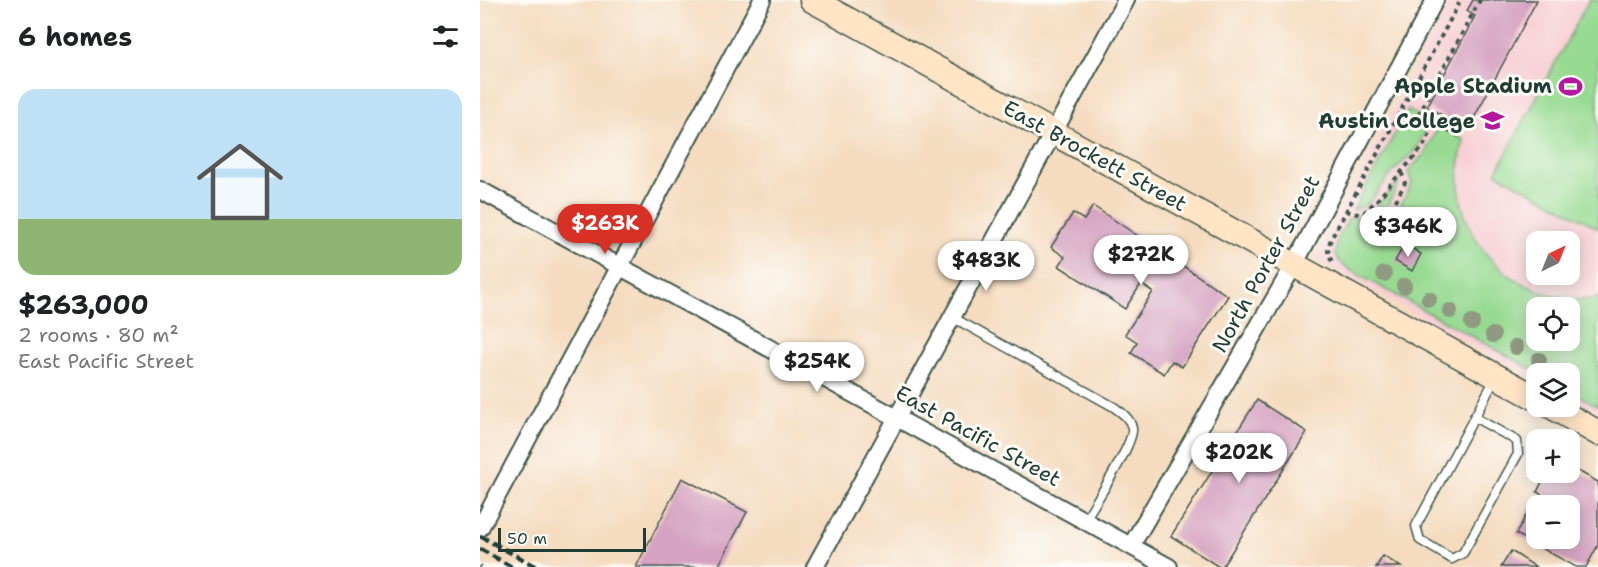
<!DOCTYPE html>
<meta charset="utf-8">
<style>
body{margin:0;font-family:"Shantell Sans",sans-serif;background:#f6f6f6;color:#202124;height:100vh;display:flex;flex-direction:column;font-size:22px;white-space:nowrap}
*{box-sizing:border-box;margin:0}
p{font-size:20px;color:#757577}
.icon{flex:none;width:33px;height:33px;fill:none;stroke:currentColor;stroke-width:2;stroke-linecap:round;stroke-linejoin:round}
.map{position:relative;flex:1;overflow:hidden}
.side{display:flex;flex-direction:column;background:#fff;width:480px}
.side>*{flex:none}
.needle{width:39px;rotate:43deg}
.controls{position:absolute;left:1046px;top:231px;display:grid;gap:12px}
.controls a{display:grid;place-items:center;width:54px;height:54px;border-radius:12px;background:#fff;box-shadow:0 3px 15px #0003;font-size:30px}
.scale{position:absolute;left:18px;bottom:15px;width:148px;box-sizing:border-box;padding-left:6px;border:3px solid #1f3d34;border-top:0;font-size:16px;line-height:21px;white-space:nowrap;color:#1f3d34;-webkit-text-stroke:4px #fdfcf7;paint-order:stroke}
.price{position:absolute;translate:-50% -51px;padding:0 14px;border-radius:21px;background:#fff;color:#222;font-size:20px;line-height:39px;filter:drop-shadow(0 2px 3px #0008)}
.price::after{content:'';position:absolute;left:50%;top:36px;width:18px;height:14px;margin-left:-9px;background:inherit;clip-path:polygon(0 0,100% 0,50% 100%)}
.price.selected{background:#d93025;color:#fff}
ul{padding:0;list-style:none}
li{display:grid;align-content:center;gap:12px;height:318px;padding:0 18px}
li+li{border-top:2px solid #e0e0e0}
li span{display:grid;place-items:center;height:186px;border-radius:18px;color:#555}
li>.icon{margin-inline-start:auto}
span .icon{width:108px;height:108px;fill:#fffc;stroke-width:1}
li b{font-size:26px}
h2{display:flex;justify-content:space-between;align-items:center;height:72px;padding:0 18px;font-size:26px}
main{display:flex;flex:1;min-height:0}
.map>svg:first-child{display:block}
</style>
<main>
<section class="side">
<h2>6 homes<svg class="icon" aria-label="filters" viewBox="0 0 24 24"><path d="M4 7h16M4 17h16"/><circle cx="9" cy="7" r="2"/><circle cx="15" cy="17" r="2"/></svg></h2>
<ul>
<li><span style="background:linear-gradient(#bfe0f5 70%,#8fb573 0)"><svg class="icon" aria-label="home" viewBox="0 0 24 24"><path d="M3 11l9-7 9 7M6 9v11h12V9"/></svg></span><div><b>$263,000</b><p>2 rooms · 80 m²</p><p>East Pacific Street</p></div></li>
</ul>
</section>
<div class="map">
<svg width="1118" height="567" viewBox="0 0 1118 567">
<rect width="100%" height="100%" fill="#fdfcf7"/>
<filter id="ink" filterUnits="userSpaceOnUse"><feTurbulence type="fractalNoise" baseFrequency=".0167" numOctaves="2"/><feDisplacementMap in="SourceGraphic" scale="12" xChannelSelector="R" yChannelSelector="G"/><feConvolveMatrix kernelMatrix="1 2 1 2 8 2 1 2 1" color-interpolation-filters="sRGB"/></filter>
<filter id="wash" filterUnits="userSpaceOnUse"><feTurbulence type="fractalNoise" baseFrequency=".008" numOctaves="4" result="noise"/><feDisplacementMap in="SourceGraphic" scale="24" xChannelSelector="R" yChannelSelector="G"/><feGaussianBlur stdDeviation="1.35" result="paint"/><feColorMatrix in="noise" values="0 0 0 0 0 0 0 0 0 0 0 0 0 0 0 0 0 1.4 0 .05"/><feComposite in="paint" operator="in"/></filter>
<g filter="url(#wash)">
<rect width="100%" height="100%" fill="#f5dbbf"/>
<!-- built -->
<path fill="#f7cfd4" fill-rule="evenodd" d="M 970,0 L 1118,0 L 1118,415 L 1089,399 L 1089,374 L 1056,374 L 1056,380 L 835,259 ZM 1056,242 L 1089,242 L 1089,274 L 1056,274 ZM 1056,308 L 1089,308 L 1089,340 L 1056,340 Z"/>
<!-- green -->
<path fill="#97da92" stroke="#5b8c63" stroke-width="1.5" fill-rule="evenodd" d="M 1109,0 L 1118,0 L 1118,228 L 1016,173 Z
M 928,110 L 950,122 L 936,149 L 912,173 L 888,204 L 873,210 Z
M 958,127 L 984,140 C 966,205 996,266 1059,291 C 1076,298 1099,302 1118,298 L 1118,406 L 1089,390 L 1089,374 L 1059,373 L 870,270 L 860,262 L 855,254 L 858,238 L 869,218 C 894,221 904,195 919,180 L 919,183 L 899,222 L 909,228 L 932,183 L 928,172 L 945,153 ZM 1056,308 L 1089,308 L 1089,340 L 1056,340 Z"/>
<g id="blocks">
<!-- building -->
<path fill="#d5a3c1" d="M 993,0 L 1057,0 L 988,129 L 947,107 L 995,16 L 987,11 Z
M 613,206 L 748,296 L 702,367 L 692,361 L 684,374 L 651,353 L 657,342 L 645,334 L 673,292 L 661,284 L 645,309 L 579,266 L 585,257 L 571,247 L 593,213 L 604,220 Z
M 925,244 L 941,254 L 932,271 L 915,261 Z
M 777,400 L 827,432 L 742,567 L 739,567 L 691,536 Z
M 1089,466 L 1118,482 L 1118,545 L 1106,567 L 1096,567 L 1036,534 L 1054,501 L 1063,506 L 1056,506 L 1056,538 L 1089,538 L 1089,506 L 1073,506 L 1075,502 L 1057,492 L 1067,472 L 1089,472 Z
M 202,478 L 267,512 L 238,567 L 156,567 Z
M 1031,551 L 1056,567 L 1021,567 Z
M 903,556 L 921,567 L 896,567 Z"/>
</g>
</g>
<g filter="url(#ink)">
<use href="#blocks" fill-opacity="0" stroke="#3f5549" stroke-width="1.5"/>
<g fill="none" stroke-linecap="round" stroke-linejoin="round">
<defs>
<path id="lane" d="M 472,317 L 634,407 C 642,413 650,418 652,428 C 655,443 614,504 605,520
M 994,417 L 1037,441 L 1038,454 L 983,553 L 972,559 L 940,540 L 936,526 L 1016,377"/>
<path id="street" d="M 0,190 L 689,567
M 0,528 L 282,0
M 651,546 L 814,265 L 955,0
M 335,567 L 646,0"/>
<path id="secondary" d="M 332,0 L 1056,398
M 1071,406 L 1118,433"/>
</defs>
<!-- lane casing -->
<use href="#lane" stroke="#3f5549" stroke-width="11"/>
<!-- street casing -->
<use href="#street" stroke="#3f5549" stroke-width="20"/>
<!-- secondary casing -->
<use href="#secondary" stroke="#3f5549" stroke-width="27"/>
<!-- path -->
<path stroke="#3f5549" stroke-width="4" stroke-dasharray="4.5 4.5" stroke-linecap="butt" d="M 983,126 L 978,135 L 939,114 L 1000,0
M 866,211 L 877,214 L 884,213 L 897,200 L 943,147 L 960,114
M 903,225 L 925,183 L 921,171
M 852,261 C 846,254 848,247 851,239 L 981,0"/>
<!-- lane -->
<use href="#lane" stroke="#fff" stroke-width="8"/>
<!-- street -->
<use href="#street" stroke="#fff" stroke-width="16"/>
<!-- secondary -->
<use href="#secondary" stroke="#ffe4c6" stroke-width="24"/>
<!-- rail -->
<path stroke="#1f3d34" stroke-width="4.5" stroke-dasharray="9 4.5" stroke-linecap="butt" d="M 0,536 L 57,567
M 0,549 L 32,567
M 0,566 L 1,567"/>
</g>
<!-- trees -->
<g fill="#909a80">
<circle cx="904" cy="274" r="8"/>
<circle cx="924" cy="286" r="8"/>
<circle cx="949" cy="299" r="8"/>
<circle cx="970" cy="311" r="8"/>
<circle cx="992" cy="323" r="8"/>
<circle cx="1013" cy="335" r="8"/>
<circle cx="1036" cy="347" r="8"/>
<circle cx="1059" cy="360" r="8"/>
</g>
</g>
<!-- icons -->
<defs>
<symbol id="stadium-bare" viewBox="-9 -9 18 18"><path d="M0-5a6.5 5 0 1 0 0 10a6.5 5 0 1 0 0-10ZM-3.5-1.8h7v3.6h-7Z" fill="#b5179e" stroke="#fdfcf7" stroke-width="2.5" paint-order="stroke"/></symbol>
<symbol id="university-bare" viewBox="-9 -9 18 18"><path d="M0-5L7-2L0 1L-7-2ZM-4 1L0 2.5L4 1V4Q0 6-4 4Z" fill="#b5179e" stroke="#fdfcf7" stroke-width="2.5" paint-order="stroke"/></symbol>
</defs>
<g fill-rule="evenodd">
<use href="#stadium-bare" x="1074" y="70" width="33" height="33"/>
<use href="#university-bare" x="996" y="104" width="33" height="33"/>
</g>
<g text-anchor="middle" stroke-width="6" stroke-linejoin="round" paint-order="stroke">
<!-- poi labels -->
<g font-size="21" font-weight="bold" fill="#1f3d34" stroke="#fdfcf7" text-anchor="end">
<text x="1072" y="93">Apple Stadium</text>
<text x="995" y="128">Austin College</text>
</g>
<!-- street labels -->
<g font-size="21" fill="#1f3d34" stroke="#fdfcf7">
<text transform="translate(615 156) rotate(29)" y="7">East Brockett Street</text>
<text transform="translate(786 264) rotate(-61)" y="7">North Porter Street</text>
<text transform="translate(498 436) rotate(29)" y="7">East Pacific Street</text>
</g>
</g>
</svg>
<div class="controls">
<a><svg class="needle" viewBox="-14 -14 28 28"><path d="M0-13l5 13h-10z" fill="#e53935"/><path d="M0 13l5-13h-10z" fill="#757577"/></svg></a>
<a><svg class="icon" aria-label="locate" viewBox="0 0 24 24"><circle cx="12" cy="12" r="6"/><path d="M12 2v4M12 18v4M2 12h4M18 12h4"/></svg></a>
<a><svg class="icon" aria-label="layers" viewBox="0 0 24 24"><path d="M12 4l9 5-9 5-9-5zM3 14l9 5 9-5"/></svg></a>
<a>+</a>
<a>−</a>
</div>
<div class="scale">50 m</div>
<b class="price selected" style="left:125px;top:255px">$263K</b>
<b class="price" style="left:928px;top:258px">$346K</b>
<b class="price" style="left:661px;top:286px">$272K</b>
<b class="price" style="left:506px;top:292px">$483K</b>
<b class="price" style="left:337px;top:393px">$254K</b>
<b class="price" style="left:759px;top:484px">$202K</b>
</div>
</main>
